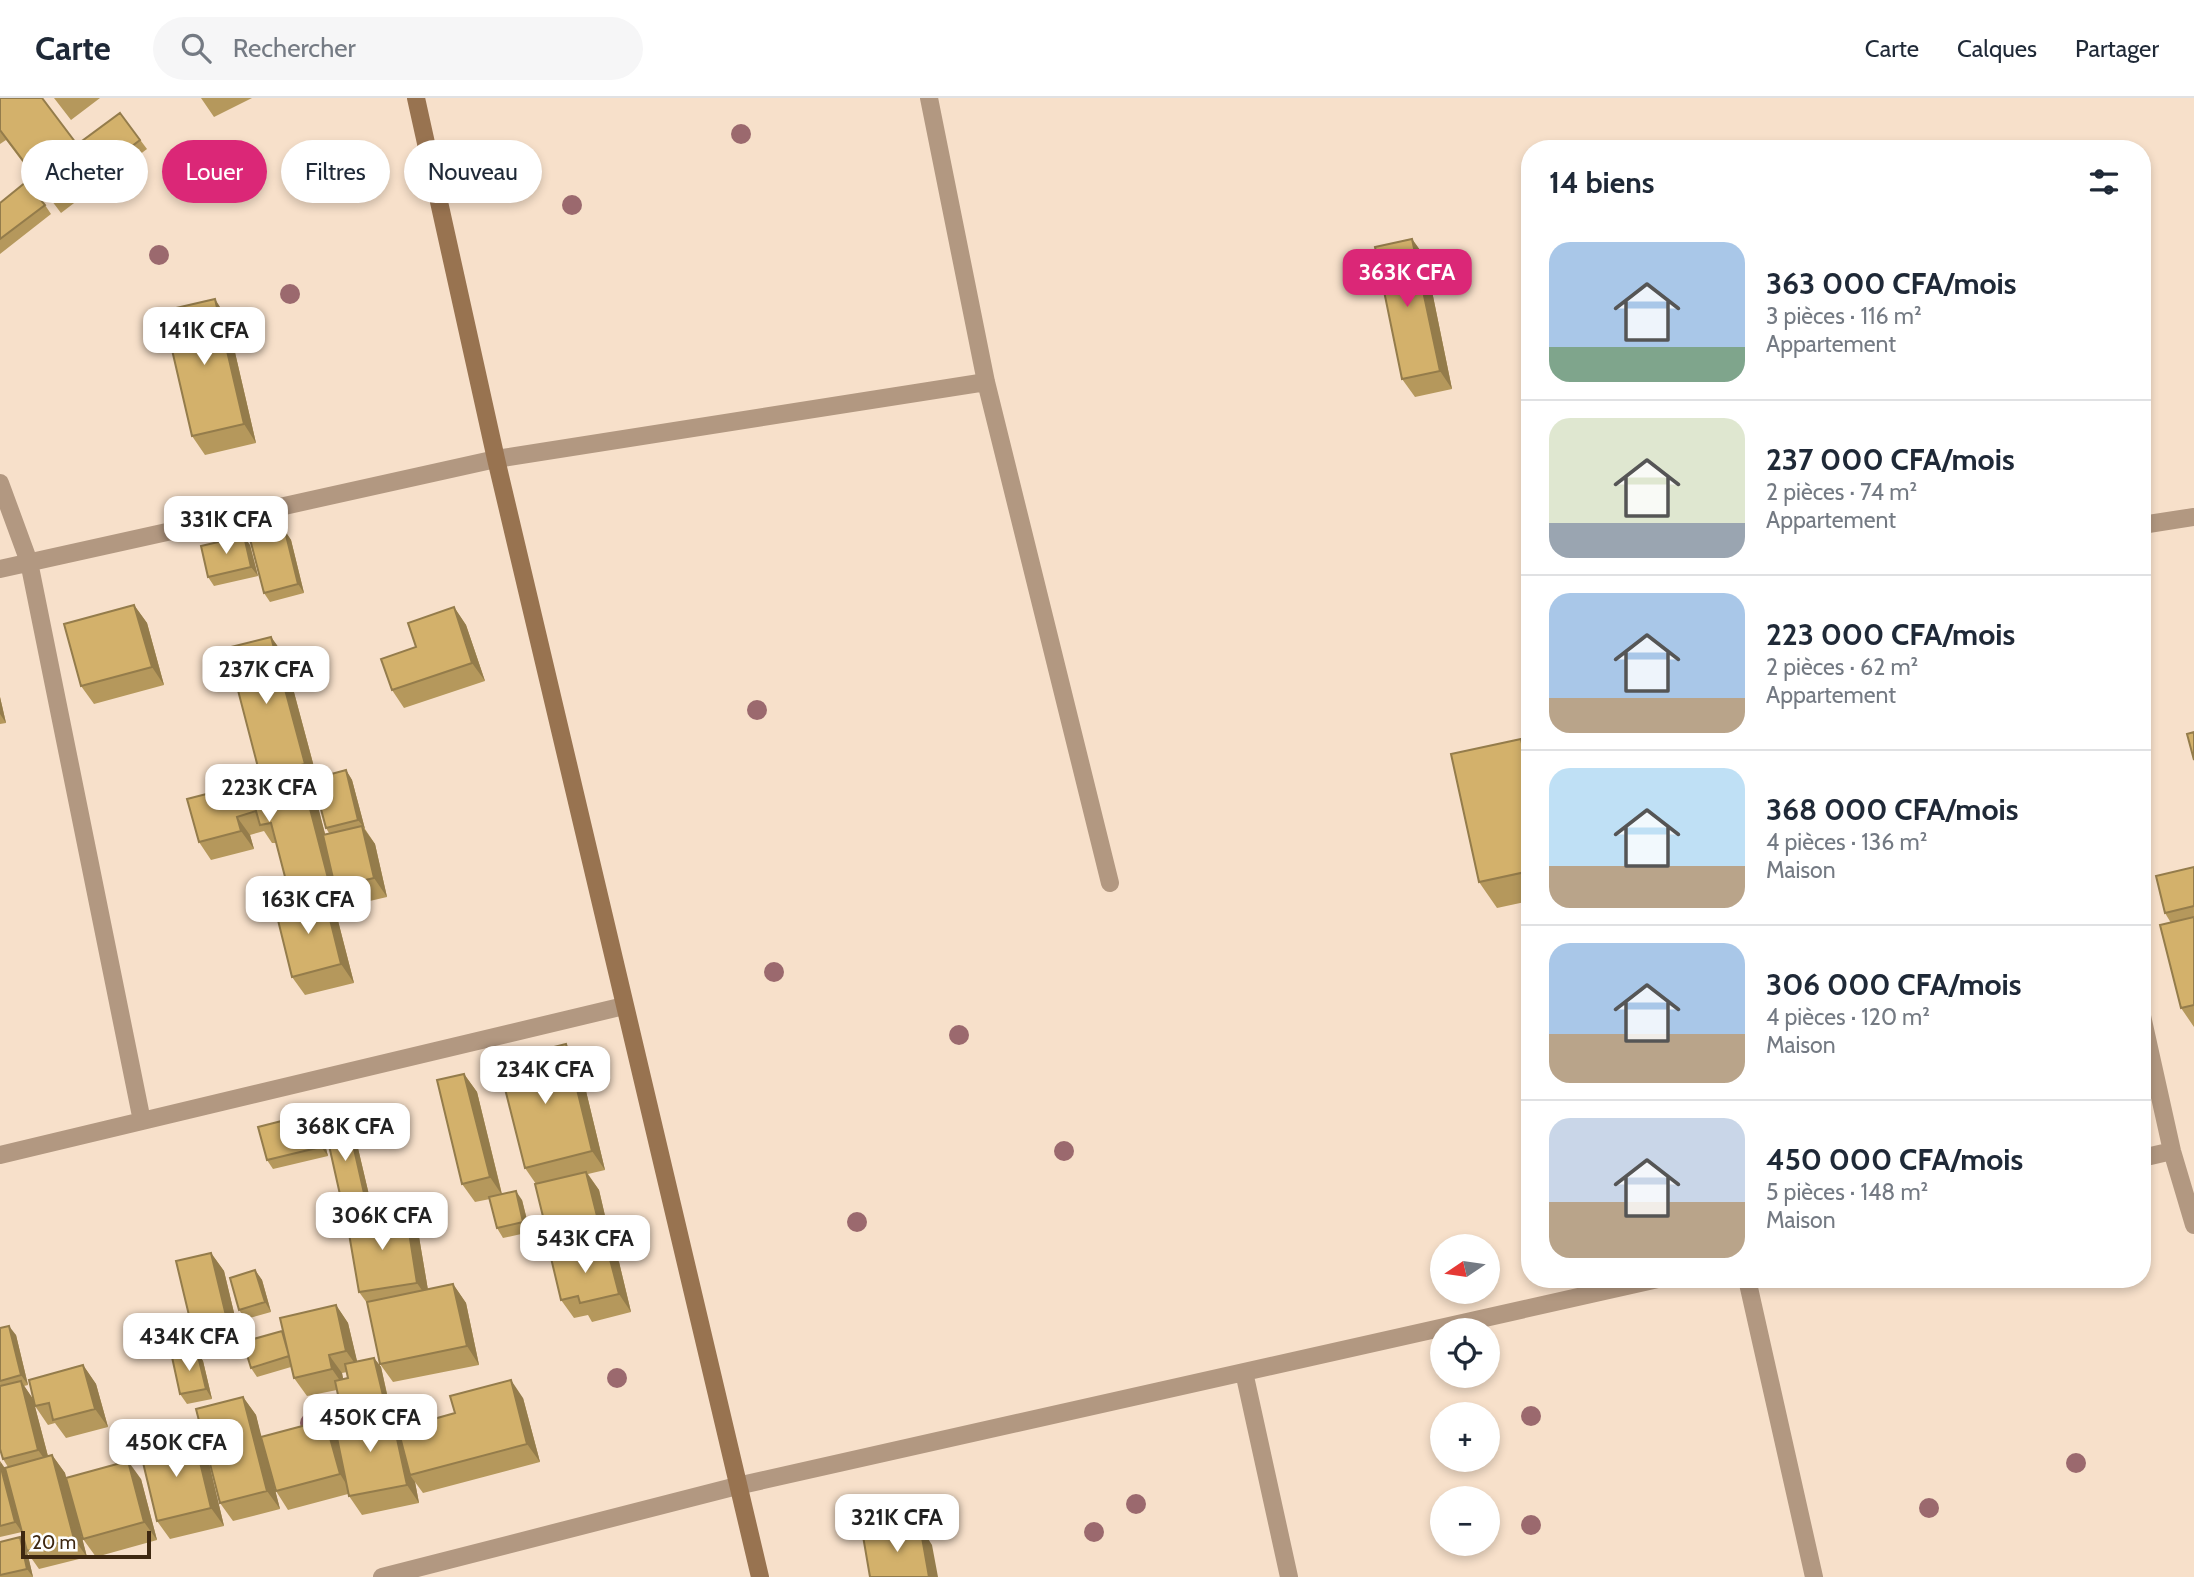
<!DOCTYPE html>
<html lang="fr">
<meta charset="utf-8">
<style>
body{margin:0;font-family:Cabin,sans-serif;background:#f6f6f7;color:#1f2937;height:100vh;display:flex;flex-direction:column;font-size:26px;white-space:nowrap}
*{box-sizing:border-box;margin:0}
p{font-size:23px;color:#747a83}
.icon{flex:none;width:38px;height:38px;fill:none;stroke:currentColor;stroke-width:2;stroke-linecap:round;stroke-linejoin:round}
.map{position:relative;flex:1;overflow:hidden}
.details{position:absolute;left:1521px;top:42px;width:630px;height:1148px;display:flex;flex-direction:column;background:#fff;border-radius:28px;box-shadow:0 4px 10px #0003}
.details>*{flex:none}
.top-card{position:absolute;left:21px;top:42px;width:665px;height:63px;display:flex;gap:14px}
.needle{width:46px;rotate:257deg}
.buttons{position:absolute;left:1430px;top:1136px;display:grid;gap:14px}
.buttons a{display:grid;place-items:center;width:70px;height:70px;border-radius:50%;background:#fff;box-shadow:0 4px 10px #0003;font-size:35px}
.scale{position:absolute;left:21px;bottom:18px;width:130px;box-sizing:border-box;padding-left:7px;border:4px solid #3e2811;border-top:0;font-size:19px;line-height:24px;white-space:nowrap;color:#3e2811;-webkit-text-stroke:5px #fff;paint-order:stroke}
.price{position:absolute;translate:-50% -60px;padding:0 16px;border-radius:14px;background:#fff;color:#222;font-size:23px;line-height:46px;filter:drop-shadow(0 2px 4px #0008)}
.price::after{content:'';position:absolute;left:50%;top:42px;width:21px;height:16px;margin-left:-10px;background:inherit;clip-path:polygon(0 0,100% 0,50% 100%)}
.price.current{background:#db2777;color:#fff}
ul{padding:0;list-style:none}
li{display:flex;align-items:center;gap:21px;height:175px;padding:0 28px}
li+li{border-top:2px solid #e0e1e3}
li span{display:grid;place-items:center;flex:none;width:196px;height:140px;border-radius:21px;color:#555}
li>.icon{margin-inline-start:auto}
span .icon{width:84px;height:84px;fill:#fffc;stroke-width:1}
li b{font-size:30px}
h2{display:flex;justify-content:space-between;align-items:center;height:84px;padding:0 28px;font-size:30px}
.pill{padding:0 24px;border-radius:32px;background:#fff;box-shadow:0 4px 10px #0003;font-size:24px;line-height:63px}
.pill.current{background:#db2777;color:#fff}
header{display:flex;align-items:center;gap:42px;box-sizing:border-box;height:98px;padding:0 35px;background:#fff;border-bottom:2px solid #e0e1e3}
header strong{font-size:33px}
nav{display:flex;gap:38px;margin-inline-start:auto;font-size:24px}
.search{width:490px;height:63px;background:#f6f6f7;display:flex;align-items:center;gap:18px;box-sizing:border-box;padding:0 24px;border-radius:38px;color:#747a83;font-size:26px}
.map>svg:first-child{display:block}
</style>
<header>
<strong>Carte</strong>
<div class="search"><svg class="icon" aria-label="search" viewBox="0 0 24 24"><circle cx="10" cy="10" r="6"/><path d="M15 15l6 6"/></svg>Rechercher</div>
<nav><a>Carte</a><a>Calques</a><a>Partager</a></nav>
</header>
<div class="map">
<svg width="2194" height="1479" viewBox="0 0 2194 1479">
<rect width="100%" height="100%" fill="#f7e0ca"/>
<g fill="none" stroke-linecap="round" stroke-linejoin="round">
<!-- minor -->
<path stroke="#b29881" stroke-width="18" d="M 929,0 L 986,284 L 1110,785
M 0,385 L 29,464 L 142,1023
M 2142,427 L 2194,419
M 0,471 L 496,361 L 986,284
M 2142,918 L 2172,1053 L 2194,1127
M 0,1057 L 624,908
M 2142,1060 L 2172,1053
M 1747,1181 L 1814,1479
M 1244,1274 L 1289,1479
M 382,1479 L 737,1388 L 1658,1181"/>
<!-- secondary -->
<path stroke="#987350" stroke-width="18" d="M 416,0 L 496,361 L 760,1479"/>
</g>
<!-- trees -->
<g fill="#9b696e">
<circle cx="741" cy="36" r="10"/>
<circle cx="572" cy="107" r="10"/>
<circle cx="159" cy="157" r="10"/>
<circle cx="290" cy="196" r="10"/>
<circle cx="757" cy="612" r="10"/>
<circle cx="774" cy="874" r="10"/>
<circle cx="959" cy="937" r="10"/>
<circle cx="1064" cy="1053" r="10"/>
<circle cx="857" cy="1124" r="10"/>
<circle cx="617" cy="1280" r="10"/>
<circle cx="1531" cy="1318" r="10"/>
<circle cx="310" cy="1325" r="10"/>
<circle cx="2076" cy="1365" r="10"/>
<circle cx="1136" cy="1406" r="10"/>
<circle cx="1929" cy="1410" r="10"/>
<circle cx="1531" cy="1427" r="10"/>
<circle cx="1094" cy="1434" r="10"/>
</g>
<!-- wall -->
<path fill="#b5985c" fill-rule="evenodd" d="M 0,0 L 85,57 L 103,83 L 61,115 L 6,42 L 0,46 Z
M 54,0 L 100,0 L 71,22 Z
M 201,0 L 252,0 L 214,19 Z
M 120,15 L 147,51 L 110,79 L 82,43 Z
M 0,105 L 45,107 L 51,116 L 0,156 Z
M 1412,141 L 1425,159 L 1452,291 L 1415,299 L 1402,281 Z
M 227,220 L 256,345 L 205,357 L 192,338 Z
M 285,433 L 291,442 L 304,495 L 270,504 L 264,495 Z
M 250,447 L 258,478 L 214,488 L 208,479 Z
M 134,507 L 147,525 L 164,587 L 94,606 L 81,588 Z
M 454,509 L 466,527 L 485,583 L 404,610 L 392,592 L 416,549 Z
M 271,539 L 284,557 L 317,680 L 346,672 L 352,682 L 365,731 L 375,746 L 387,799 L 348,808 L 341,798 L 343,806 L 332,809 L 336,815 L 354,885 L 305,897 L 292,879 L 295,805 L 290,798 L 276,745 L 272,745 L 264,733 L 250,737 L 254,751 L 211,762 L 199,744 L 263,681 L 260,677 ZM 314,685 L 326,730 L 329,735 L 325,736 L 313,690 L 310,686 Z
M 0,599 L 6,625 L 0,626 Z
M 1521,641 L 1530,654 L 1530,803 L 1497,810 L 1479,784 Z
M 2194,769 L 2194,929 L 2181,910 L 2171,825 L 2165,815 Z
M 566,946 L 579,964 L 605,1072 L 588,1076 L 599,1092 L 613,1152 L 611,1153 L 619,1164 L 631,1214 L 592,1224 L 588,1217 L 574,1220 L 561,1202 L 558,1158 L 550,1147 L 536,1086 L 525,1070 Z
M 464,976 L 477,994 L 502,1096 L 522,1102 L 530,1134 L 503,1140 L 497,1130 L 490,1101 L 475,1104 L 462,1086 Z
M 319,1024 L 328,1058 L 273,1071 L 267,1062 Z
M 353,1029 L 373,1114 L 350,1119 L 343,1110 Z
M 418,1133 L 428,1192 L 453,1186 L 466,1205 L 479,1267 L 393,1284 L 380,1266 L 367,1205 L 359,1194 Z
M 211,1155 L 224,1173 L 241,1244 L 205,1252 L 193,1234 Z
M 255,1172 L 262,1182 L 271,1214 L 246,1221 L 239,1212 Z
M 336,1207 L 348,1225 L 357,1264 L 374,1260 L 381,1269 L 391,1313 L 403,1330 L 523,1300 L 540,1364 L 423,1395 L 415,1384 L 419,1405 L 362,1417 L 349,1398 L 348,1396 L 288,1412 L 276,1393 L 264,1352 L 280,1411 L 233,1423 L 220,1405 L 243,1299 L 256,1317 L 261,1339 L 325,1322 L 337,1340 L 345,1323 L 343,1320 L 337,1292 L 307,1298 L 294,1280 L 291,1269 L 257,1279 L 251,1270 L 282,1233 ZM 347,1274 L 348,1280 L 343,1281 L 342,1275 Z
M 0,1230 L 16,1237 L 28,1287 L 24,1288 L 33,1301 L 48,1358 L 52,1357 L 65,1375 L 66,1380 L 141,1381 L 157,1442 L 96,1459 L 83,1441 L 73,1406 L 87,1459 L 39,1471 L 27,1454 L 33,1479 L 0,1479 L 0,1444 L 20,1439 L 25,1447 L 22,1434 L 0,1439 L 0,1363 L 5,1370 L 8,1369 L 3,1361 L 0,1351 Z
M 197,1254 L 203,1263 L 212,1301 L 187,1306 L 180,1296 Z
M 83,1267 L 96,1286 L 108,1329 L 66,1340 L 55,1325 L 48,1327 L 35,1308 Z
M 194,1339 L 207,1357 L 224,1428 L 170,1441 L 157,1423 Z"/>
<!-- shaded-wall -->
<path fill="#947c4b" d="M 1412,141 L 1425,159 L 1452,291 L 1440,273 Z
M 215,201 L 227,220 L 256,345 L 244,326 Z
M 285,433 L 291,442 L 304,495 L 298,486 Z
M 244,438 L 250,447 L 258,478 L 251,469 Z
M 134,507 L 147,525 L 164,587 L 152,569 Z
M 454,509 L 466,527 L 485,583 L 472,565 Z
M 271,539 L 284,557 L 318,684 L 305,666 Z
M 0,599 L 6,625 L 0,616 Z
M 1521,641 L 1530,654 L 1530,683 Z
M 300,672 L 313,690 L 339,789 L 335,789 L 341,798 L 343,806 L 330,788 Z
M 346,672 L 352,682 L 365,731 L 358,722 Z
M 237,719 L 250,737 L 254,751 L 241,733 Z
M 362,728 L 375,746 L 387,799 L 374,780 Z
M 324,797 L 336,815 L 354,885 L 341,866 Z
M 566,946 L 579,964 L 605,1072 L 592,1053 Z
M 464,976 L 477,994 L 502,1097 L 490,1079 Z
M 313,1015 L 319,1024 L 328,1058 L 321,1049 Z
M 347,1020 L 353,1029 L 373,1114 L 366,1104 Z
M 586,1074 L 599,1092 L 613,1152 L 601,1134 Z
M 516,1093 L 522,1102 L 530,1134 L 523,1124 Z
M 406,1115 L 418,1133 L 430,1204 L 417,1185 Z
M 606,1146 L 619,1164 L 631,1214 L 619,1196 Z
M 211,1155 L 224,1173 L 241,1244 L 228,1226 Z
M 255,1172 L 262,1182 L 271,1214 L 265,1204 Z
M 453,1186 L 466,1205 L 479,1267 L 467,1248 Z
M 336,1207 L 348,1225 L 359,1271 L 346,1253 Z
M 9,1228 L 16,1237 L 28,1287 L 21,1277 Z
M 197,1254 L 203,1263 L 212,1301 L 206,1291 Z
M 329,1257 L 342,1275 L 345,1290 L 332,1271 Z
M 374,1260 L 381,1269 L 392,1320 L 386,1310 Z
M 83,1267 L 96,1286 L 108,1329 L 95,1311 Z
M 511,1282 L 523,1300 L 540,1364 L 527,1346 Z
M 21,1283 L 33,1301 L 51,1370 L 38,1352 Z
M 243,1299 L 256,1317 L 280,1411 L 267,1393 Z
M 391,1313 L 404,1332 L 410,1377 L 415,1384 L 419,1405 L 407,1387 Z
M 325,1322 L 338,1340 L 352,1395 L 340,1376 Z
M 194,1339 L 207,1357 L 224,1428 L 211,1410 Z
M 52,1357 L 65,1375 L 87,1459 L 74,1441 Z
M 0,1363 L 5,1371 L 22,1434 L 15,1424 Z
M 128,1363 L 141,1381 L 157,1442 L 144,1424 Z
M 920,1428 L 932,1447 L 938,1479 L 929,1479 Z
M 20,1439 L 26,1449 L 33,1479 L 27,1471 Z"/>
<!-- building -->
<path fill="#d3b16b" stroke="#947c4b" stroke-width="2" d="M 0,0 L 42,0 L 85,57 L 43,89 L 0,32 Z
M 120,15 L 140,42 L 103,70 L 82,43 Z
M 26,84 L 45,107 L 0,141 L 0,105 Z
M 1412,141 L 1440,273 L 1402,281 L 1375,149 Z
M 215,201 L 244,326 L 192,338 L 163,213 Z
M 285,433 L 298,486 L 264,495 L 250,441 Z
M 244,438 L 251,469 L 208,479 L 201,448 Z
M 134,507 L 152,569 L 81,588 L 64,526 Z
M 454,509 L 472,565 L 392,592 L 381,561 L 416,549 L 408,525 Z
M 271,539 L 305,666 L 260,677 L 227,550 Z
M 2194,634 L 2194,662 L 2187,636 Z
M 1521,641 L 1530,683 L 1530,773 L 1479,784 L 1451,656 Z
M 300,672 L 330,788 L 290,798 L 271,725 L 260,727 L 256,713 L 237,719 L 241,733 L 199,744 L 187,701 Z
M 346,672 L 358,722 L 326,730 L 313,681 Z
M 362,728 L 374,780 L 335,789 L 323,737 Z
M 2194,769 L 2194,808 L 2165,815 L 2156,778 Z
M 324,797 L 341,866 L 292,879 L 275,810 Z
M 2194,819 L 2194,907 L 2181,910 L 2160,827 Z
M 566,946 L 592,1053 L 525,1070 L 498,963 Z
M 464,976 L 490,1079 L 462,1086 L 437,982 Z
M 313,1015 L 321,1049 L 267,1062 L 258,1029 Z
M 347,1020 L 366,1104 L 343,1110 L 324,1025 Z
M 586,1074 L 601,1134 L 550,1147 L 535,1086 Z
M 516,1093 L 523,1124 L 497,1130 L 489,1099 Z
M 406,1115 L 417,1185 L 359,1194 L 347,1124 Z
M 606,1146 L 619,1196 L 580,1205 L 578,1198 L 561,1202 L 551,1160 Z
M 211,1155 L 228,1226 L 193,1234 L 176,1163 Z
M 255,1172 L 265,1204 L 239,1212 L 230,1180 Z
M 453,1186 L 467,1248 L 380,1266 L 367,1204 Z
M 336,1207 L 346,1253 L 329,1257 L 332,1271 L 294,1280 L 280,1220 Z
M 9,1228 L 21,1277 L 0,1283 L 0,1230 Z
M 282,1233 L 289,1258 L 251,1270 L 243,1244 Z
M 197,1254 L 206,1291 L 180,1296 L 172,1259 Z
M 374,1260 L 386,1310 L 343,1320 L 335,1283 L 348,1280 L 345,1266 Z
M 83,1267 L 95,1311 L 53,1322 L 49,1305 L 35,1308 L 29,1282 Z
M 511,1282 L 527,1346 L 410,1377 L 398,1331 L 455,1315 L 450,1298 Z
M 21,1283 L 38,1352 L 3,1361 L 0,1351 L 0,1288 Z
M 243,1299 L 267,1393 L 220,1405 L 196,1311 Z
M 391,1313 L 407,1387 L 349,1398 L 334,1325 Z
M 325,1322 L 340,1376 L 276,1393 L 261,1339 Z
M 194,1339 L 211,1410 L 157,1423 L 140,1352 Z
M 52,1357 L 74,1441 L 27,1453 L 5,1370 Z
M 128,1363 L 144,1424 L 83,1441 L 66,1380 Z
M 0,1366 L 15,1424 L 0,1428 Z
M 920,1428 L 929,1479 L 870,1479 L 863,1438 Z
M 20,1439 L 27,1471 L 0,1477 L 0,1444 Z"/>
</svg>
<div class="buttons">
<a><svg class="needle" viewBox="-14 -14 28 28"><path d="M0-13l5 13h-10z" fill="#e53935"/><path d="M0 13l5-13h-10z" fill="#747a83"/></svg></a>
<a><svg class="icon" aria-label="locate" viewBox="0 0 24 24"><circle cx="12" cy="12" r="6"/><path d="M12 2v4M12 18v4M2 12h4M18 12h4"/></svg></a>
<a>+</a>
<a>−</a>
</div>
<div class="scale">20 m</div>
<b class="price current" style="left:1407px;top:211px">363K CFA</b>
<b class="price" style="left:204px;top:269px">141K CFA</b>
<b class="price" style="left:226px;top:458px">331K CFA</b>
<b class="price" style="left:266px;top:608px">237K CFA</b>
<b class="price" style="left:269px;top:726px">223K CFA</b>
<b class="price" style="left:308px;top:838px">163K CFA</b>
<b class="price" style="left:545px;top:1008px">234K CFA</b>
<b class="price" style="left:345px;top:1065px">368K CFA</b>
<b class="price" style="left:382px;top:1154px">306K CFA</b>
<b class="price" style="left:585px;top:1177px">543K CFA</b>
<b class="price" style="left:189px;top:1275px">434K CFA</b>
<b class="price" style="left:370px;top:1356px">450K CFA</b>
<b class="price" style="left:176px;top:1381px">450K CFA</b>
<b class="price" style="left:897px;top:1456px">321K CFA</b>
<div class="top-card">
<a class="pill">Acheter</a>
<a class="pill current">Louer</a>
<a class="pill">Filtres</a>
<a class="pill">Nouveau</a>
</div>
<section class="details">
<h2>14 biens<svg class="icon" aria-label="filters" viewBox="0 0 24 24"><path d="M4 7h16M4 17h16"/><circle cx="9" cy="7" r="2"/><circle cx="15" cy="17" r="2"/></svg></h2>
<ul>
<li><span style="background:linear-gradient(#a9c7e8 75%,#7fa58c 0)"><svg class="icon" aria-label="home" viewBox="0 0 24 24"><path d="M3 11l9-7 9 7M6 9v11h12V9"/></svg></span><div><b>363 000 CFA/mois</b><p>3 pièces · 116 m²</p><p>Appartement</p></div></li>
<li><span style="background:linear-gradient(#dfe7d0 75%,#9aa5b1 0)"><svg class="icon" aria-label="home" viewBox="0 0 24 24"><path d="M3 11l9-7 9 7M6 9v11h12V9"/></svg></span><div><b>237 000 CFA/mois</b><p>2 pièces · 74 m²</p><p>Appartement</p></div></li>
<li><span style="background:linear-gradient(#a9c7e8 75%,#b9a48a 0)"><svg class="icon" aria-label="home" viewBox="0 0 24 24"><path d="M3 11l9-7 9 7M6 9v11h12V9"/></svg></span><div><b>223 000 CFA/mois</b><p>2 pièces · 62 m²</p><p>Appartement</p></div></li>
<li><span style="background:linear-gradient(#bfe0f5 70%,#b9a48a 0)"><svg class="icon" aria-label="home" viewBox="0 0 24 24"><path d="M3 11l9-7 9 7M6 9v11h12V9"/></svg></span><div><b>368 000 CFA/mois</b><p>4 pièces · 136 m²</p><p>Maison</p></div></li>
<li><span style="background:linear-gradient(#a9c7e8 65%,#b9a48a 0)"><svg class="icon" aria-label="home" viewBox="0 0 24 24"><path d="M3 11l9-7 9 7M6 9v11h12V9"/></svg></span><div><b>306 000 CFA/mois</b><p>4 pièces · 120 m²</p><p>Maison</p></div></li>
<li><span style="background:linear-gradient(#c9d6e8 60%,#b9a48a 0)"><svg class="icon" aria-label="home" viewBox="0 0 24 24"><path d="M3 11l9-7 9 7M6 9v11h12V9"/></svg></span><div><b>450 000 CFA/mois</b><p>5 pièces · 148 m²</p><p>Maison</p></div></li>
</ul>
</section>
</div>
